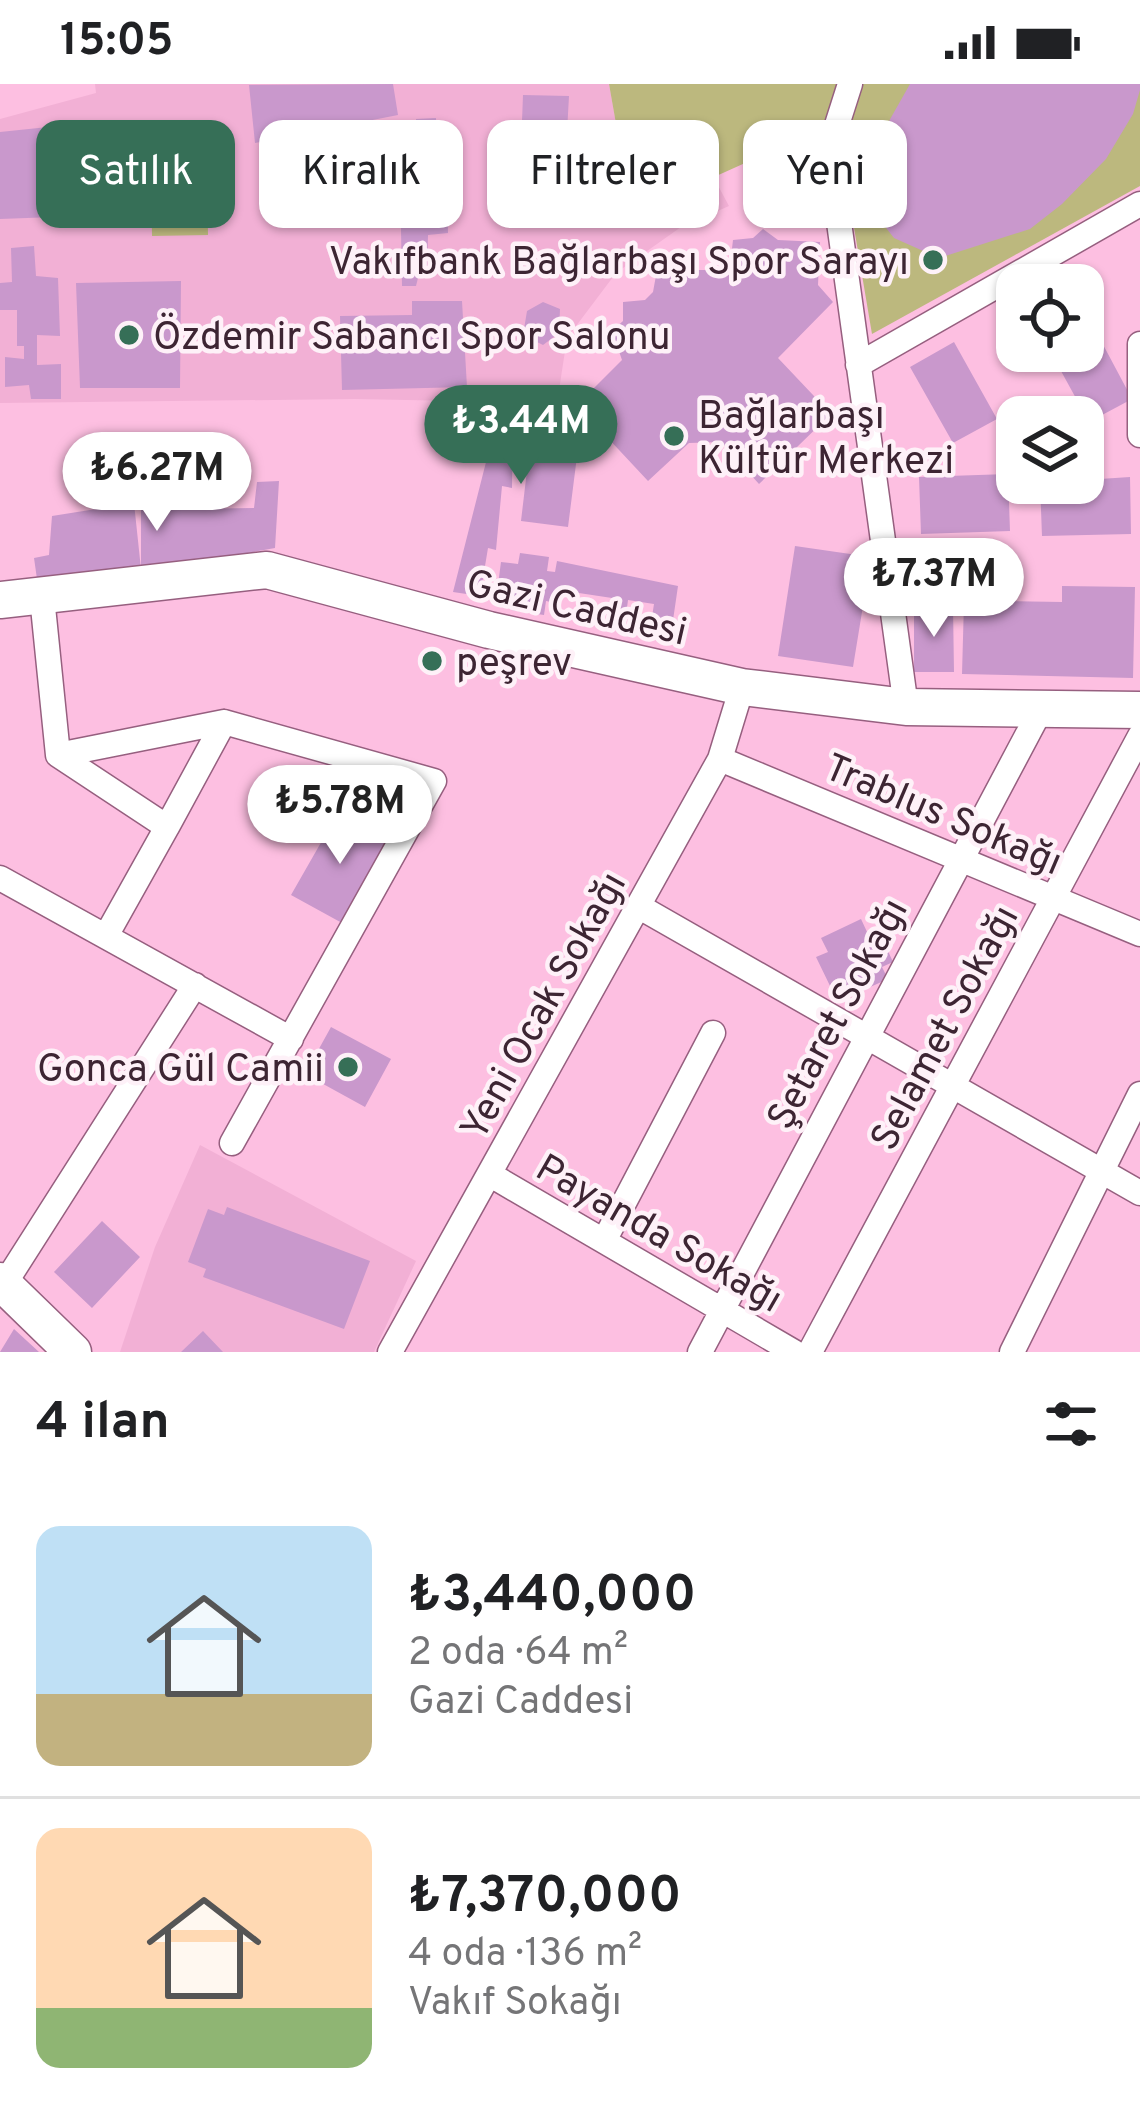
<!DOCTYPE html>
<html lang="tr">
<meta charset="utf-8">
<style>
body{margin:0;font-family:Overpass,sans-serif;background:#f2f2f2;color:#202124;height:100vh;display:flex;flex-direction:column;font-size:45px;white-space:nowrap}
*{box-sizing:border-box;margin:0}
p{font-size:39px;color:#757577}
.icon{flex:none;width:66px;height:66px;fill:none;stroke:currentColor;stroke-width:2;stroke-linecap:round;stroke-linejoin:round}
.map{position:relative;height:1268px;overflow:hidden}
.details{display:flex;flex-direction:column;background:#fff;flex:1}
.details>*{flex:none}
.guide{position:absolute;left:36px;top:36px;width:1068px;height:108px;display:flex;gap:24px}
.buttons{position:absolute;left:996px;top:180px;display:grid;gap:24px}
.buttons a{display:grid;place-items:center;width:108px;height:108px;border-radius:24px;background:#fff;box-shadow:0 3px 9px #0004;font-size:60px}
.price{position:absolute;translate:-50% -102px;padding:0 27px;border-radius:42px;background:#fff;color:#222;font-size:39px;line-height:78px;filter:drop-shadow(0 3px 6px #0008)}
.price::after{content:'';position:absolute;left:50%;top:72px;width:36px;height:27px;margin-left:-18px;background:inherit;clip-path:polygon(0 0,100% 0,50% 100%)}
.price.current{background:#366f57;color:#fff}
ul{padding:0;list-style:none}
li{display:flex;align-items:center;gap:36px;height:300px;padding:0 36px}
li+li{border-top:3px solid #e0e0e0}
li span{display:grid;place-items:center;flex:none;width:336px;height:240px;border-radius:24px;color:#555}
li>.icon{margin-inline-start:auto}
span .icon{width:144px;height:144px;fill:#fffc;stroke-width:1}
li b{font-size:51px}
h2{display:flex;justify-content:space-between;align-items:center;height:144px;padding:0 36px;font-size:51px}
.tag{padding:0 42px;border-radius:24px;background:#fff;box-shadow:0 3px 9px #0004;font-size:42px;line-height:108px}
.tag.current{background:#366f57;color:#fff}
.status{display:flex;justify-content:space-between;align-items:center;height:84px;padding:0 60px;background:#fff;direction:ltr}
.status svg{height:33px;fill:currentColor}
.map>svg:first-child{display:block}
</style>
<div class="status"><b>15:05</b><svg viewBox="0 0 49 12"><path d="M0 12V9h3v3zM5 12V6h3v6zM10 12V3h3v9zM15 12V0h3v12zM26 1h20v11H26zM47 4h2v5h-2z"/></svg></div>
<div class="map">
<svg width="1140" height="1268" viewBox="0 0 1140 1268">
<rect width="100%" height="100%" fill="#fdbfe1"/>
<!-- built -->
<path fill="#f2b0d5" d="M 95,0 L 609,0 L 630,118 L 708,83 L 729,122 L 681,143 L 616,189 L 567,254 L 557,319 L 355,315 L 0,319 L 0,35 L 96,9 Z
M 200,1061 L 416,1177 L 374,1268 L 120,1268 L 155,1163 Z"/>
<!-- green -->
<path fill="#bcb87e" d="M 609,0 L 841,0 L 827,42 L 714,93 L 707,84 L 630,119 Z
M 860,0 L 1140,0 L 1140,102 L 872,250 L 841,67 Z
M 206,38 L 208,151 L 152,152 L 150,39 Z"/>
<!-- building -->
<path fill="#c998cc" d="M 393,0 L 398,31 L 255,59 L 249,1 Z
M 910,0 L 1140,0 L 1140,6 L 1133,30 L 1106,75 L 1062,120 L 1030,145 L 939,174 L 894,154 L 868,121 L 863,83 Z
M 523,11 L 569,12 L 563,120 L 519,116 Z
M 436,34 L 436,48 L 458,49 L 458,99 L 447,98 L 448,149 L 428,151 L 427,193 L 418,194 L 416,202 L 402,202 L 400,89 L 392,89 L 392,51 L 416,50 L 416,35 Z
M 48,43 L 54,133 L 0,135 L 0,48 Z
M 763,145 L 778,156 L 820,158 L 818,201 L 833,218 L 778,274 L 831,330 L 759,400 L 721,358 L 689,359 L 648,397 L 577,321 L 622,276 L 612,247 L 623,237 L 623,218 L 645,216 L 653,208 L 657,186 L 678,184 L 685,175 L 694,186 L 718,186 L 731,173 L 733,156 L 753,154 Z
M 34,162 L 36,192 L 58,194 L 60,252 L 37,251 L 37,281 L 61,280 L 61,315 L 31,315 L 29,301 L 5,303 L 5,273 L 24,275 L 24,262 L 17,262 L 17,226 L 0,226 L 0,199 L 12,198 L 11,164 Z
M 181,197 L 180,304 L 80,304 L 76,199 Z
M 412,217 L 462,217 L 467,303 L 342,306 L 340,232 L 412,231 Z
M 543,218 L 560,225 L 559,249 L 543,261 L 523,251 L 527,227 Z
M 1083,223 L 1132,315 L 1089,338 L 1050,267 L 1083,267 Z
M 954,258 L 997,335 L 953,359 L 910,283 Z
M 500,323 L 582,333 L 568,443 L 521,437 L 530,361 L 545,363 L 547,339 L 513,335 L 512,404 L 502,402 L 496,466 L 488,464 L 480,512 L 453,508 Z
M 1008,390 L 1010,447 L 921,450 L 919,393 Z
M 1130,393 L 1131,450 L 1042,452 L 1040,399 Z
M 279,397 L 275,464 L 202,477 L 141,485 L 37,495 L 34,474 L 49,471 L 52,432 L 134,419 L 141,485 L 141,406 L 178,404 L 184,425 L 254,424 L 257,398 Z
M 795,462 L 871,473 L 853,583 L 778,572 Z
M 520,469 L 549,473 L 547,487 L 555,488 L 557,477 L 678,502 L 672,543 L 651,539 L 654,520 L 628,516 L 625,539 L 608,537 L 612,514 L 559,506 L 557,519 L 546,517 L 544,531 L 511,526 L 513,510 L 497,508 L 501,478 L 518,480 Z
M 924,474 L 999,476 L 999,517 L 1062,518 L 1062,502 L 1135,503 L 1133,594 L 962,590 L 964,518 L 923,516 Z
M 914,524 L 953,524 L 954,588 L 914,588 Z
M 339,727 L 389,755 L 342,839 L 291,811 Z
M 861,835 L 868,850 L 878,845 L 893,878 L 882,883 L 888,895 L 848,913 L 843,901 L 832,906 L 816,873 L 828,868 L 821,854 Z
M 331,943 L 391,975 L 365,1023 L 305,990 Z
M 227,1123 L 370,1177 L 344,1245 L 203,1193 L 206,1185 L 188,1178 L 208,1125 L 224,1131 Z
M 102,1137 L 140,1173 L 92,1224 L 54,1188 Z
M 14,1245 L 39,1268 L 0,1268 Z
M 203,1247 L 223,1268 L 181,1268 Z"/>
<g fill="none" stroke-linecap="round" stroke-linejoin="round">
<defs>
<path id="street" d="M 850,0 L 829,66 L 906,623
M 1140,260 L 1140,351
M 858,281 L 1140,120
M 42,513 L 58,671 L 167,743 L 106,852
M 58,671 L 224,638 L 434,697 L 232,1059
M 720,675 L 1140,850
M 167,743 L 224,638
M 0,794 L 291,955
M 638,822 L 1140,1109
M 489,1090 L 794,1268
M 604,1157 L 713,949
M 0,1207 L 195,901
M 390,1268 L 720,675 L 742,603
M 700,1268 L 1040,627
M 810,1268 L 1140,652
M 1012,1268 L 1140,1010"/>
<path id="secondary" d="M 0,516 L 267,486 L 489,546 L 742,603 L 906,623 L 1140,626
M 0,1197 L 73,1268"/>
</defs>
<!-- street casing -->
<use href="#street" stroke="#965f7f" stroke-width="27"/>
<!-- secondary casing -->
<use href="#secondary" stroke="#965f7f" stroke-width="39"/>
<!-- street -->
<use href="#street" stroke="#fff" stroke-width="24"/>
<!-- secondary -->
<use href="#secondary" stroke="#fff" stroke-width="36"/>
</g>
<!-- markers -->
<g fill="#366f57" stroke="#fef1f8" stroke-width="4.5">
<circle cx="933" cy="176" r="12"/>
<circle cx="129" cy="251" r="12"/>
<circle cx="674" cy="352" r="12"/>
<circle cx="432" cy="577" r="12"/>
<circle cx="348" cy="983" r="12"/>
</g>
<g text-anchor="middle" stroke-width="9" stroke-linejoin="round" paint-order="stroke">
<!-- poi labels -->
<g font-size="39" fill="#3d2533" stroke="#fef1f8" text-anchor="start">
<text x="909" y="190" text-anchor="end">Vakıfbank Bağlarbaşı Spor Sarayı</text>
<text x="153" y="265">Özdemir Sabancı Spor Salonu</text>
<text x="698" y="344">Bağlarbaşı<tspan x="698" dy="45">Kültür Merkezi</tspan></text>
<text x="456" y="591">peşrev</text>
<text x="324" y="997" text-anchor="end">Gonca Gül Camii</text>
</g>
<!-- street labels -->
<g font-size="39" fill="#3d2533" stroke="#fef1f8">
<text transform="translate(577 522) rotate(13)" y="14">Gazi Caddesi</text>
<text transform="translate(944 729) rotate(23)" y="14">Trablus Sokağı</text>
<text transform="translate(542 921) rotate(-61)" y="14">Yeni Ocak Sokağı</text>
<text transform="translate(836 929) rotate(-62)" y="14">Şetaret Sokağı</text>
<text transform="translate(943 943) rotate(-62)" y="14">Selamet Sokağı</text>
<text transform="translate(660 1148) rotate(30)" y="14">Payanda Sokağı</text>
</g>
</g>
</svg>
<div class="buttons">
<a><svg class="icon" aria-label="locate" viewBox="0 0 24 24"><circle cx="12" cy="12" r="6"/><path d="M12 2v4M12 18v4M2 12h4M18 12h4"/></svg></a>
<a><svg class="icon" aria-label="layers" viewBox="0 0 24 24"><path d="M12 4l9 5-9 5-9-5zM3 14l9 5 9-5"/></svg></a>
</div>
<b class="price current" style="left:521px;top:403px">₺3.44M</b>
<b class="price" style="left:157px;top:450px">₺6.27M</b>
<b class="price" style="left:934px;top:556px">₺7.37M</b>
<b class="price" style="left:340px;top:783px">₺5.78M</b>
<div class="guide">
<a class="tag current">Satılık</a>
<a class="tag">Kiralık</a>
<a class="tag">Filtreler</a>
<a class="tag">Yeni</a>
</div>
</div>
<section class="details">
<h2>4 ilan<svg class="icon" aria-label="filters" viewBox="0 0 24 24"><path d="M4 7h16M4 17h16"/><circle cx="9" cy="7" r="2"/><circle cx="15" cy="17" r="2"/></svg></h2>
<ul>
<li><span style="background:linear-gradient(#bfe0f5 70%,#c2b280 0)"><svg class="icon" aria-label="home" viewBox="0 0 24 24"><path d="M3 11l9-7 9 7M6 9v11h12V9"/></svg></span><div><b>₺3,440,000</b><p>2 oda · 64 m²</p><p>Gazi Caddesi</p></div></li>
<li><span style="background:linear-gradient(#ffd9b3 75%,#8fb573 0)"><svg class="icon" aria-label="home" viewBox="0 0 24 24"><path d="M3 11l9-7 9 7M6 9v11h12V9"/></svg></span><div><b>₺7,370,000</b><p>4 oda · 136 m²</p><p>Vakıf Sokağı</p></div></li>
</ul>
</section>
